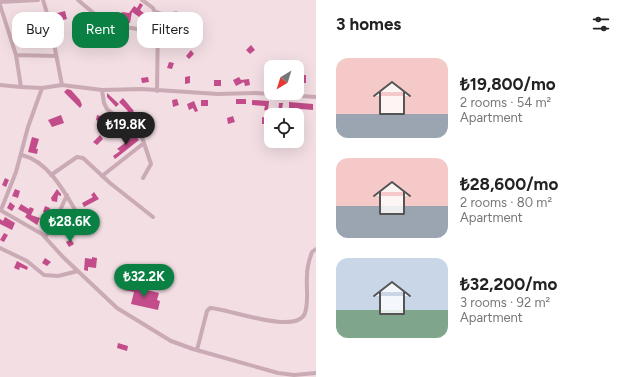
<!DOCTYPE html>
<meta charset="utf-8">
<style>
body{margin:0;font-family:Figtree,sans-serif;background:#f6f6f6;color:#222;height:100vh;display:flex;flex-direction:column;font-size:15px;white-space:nowrap}
*{box-sizing:border-box;margin:0}
p{font-size:13px;color:#767676}
.icon{flex:none;width:22px;height:22px;fill:none;stroke:currentColor;stroke-width:2;stroke-linecap:round;stroke-linejoin:round}
.map{position:relative;flex:1;overflow:hidden}
.sheet{display:flex;flex-direction:column;background:#fff;width:316px}
.sheet>*{flex:none}
.banner{position:absolute;left:12px;top:12px;width:244px;height:36px;display:flex;gap:8px}
.needle{width:26px;rotate:218deg}
.fabs{position:absolute;left:264px;top:60px;display:grid;gap:8px}
.fabs a{display:grid;place-items:center;width:40px;height:40px;border-radius:8px;background:#fff;box-shadow:0 4px 16px #0002;font-size:20px}
.price{position:absolute;translate:-50% -34px;padding:0 9px;border-radius:14px;background:#0b8043;color:#fff;font-size:13px;line-height:26px;filter:drop-shadow(0 1px 2px #0008)}
.price::after{content:'';position:absolute;left:50%;top:24px;width:12px;height:9px;margin-left:-6px;background:inherit;clip-path:polygon(0 0,100% 0,50% 100%)}
.price.current{background:#222;color:#fff}
ul{padding:0;list-style:none}
li{display:flex;align-items:center;gap:12px;height:100px;padding:0 20px}
li span{display:grid;place-items:center;flex:none;width:112px;height:80px;border-radius:12px;color:#555}
li>.icon{margin-inline-start:auto}
span .icon{width:48px;height:48px;fill:#fffc;stroke-width:1}
li b{font-size:17px}
h2{display:flex;justify-content:space-between;align-items:center;height:48px;padding:0 20px;font-size:17px}
.pill{padding:0 14px;border-radius:12px;background:#fff;box-shadow:0 4px 16px #0002;font-size:14px;line-height:36px}
.pill.current{background:#0b8043;color:#fff}
main{display:flex;flex:1;min-height:0}
.map>svg:first-child{display:block}
</style>
<main>
<div class="map">
<svg width="316" height="377" viewBox="0 0 316 377">
<rect width="100%" height="100%" fill="#f2dee3"/>
<!-- building -->
<path fill="#c34c8a" d="M 140,3 L 143,5 L 140,10 L 151,19 L 146,25 L 141,21 L 142,19 L 132,12 L 130,23 L 120,21 L 122,12 L 129,13 L 134,6 L 137,8 Z
M 65,11 L 67,19 L 59,21 L 57,13 Z
M 175,17 L 177,19 L 174,22 L 172,20 L 165,26 L 161,21 L 163,18 L 168,19 Z
M 42,24 L 43,38 L 39,39 L 36,25 Z
M 27,28 L 28,34 L 21,36 L 20,29 Z
M 251,45 L 255,50 L 250,54 L 246,50 Z
M 191,50 L 194,54 L 189,59 L 186,56 Z
M 169,62 L 174,63 L 172,69 L 167,68 Z
M 299,75 L 306,75 L 306,83 L 299,83 Z
M 190,76 L 190,83 L 185,84 L 185,77 Z
M 148,77 L 149,82 L 142,83 L 141,78 Z
M 239,77 L 241,80 L 249,79 L 250,85 L 245,86 L 244,82 L 236,86 L 233,80 Z
M 214,80 L 221,80 L 221,86 L 214,86 Z
M 67,89 L 71,90 L 80,100 L 82,105 L 80,108 L 64,92 Z
M 107,93 L 119,104 L 116,107 L 107,97 Z
M 123,98 L 134,111 L 128,117 L 125,114 L 128,111 L 119,102 Z
M 177,99 L 179,105 L 173,107 L 172,100 Z
M 236,99 L 246,99 L 246,104 L 236,104 Z
M 201,100 L 208,100 L 208,106 L 201,106 Z
M 252,100 L 269,101 L 268,111 L 264,110 L 265,106 L 252,105 Z
M 194,101 L 198,111 L 195,112 L 193,108 L 189,110 L 187,104 Z
M 289,102 L 313,104 L 313,110 L 289,108 Z
M 279,103 L 283,103 L 281,115 L 278,115 Z
M 61,115 L 64,123 L 52,127 L 48,120 Z
M 97,115 L 103,117 L 101,122 L 96,120 Z
M 233,116 L 235,122 L 228,124 L 227,118 Z
M 262,117 L 268,118 L 268,124 L 262,124 Z
M 100,135 L 103,139 L 97,145 L 93,142 Z
M 135,135 L 139,140 L 115,159 L 113,156 L 120,151 L 117,149 Z
M 32,137 L 39,139 L 36,149 L 38,149 L 37,154 L 28,152 Z
M 5,178 L 9,180 L 6,187 L 2,185 Z
M 15,189 L 20,191 L 18,198 L 12,196 Z
M 57,189 L 61,194 L 61,196 L 58,195 L 57,202 L 52,201 L 51,198 Z
M 94,192 L 99,199 L 84,207 L 82,203 L 93,197 L 91,195 Z
M 10,202 L 15,206 L 12,211 L 7,208 Z
M 21,204 L 29,209 L 30,207 L 34,209 L 31,215 L 40,218 L 37,225 L 25,217 L 27,214 L 18,209 Z
M 45,206 L 50,208 L 48,214 L 43,212 Z
M 5,217 L 15,223 L 12,230 L 0,224 L 0,219 L 3,221 Z
M 62,218 L 72,225 L 67,231 L 57,225 Z
M 4,233 L 8,235 L 4,242 L 0,240 Z
M 71,239 L 74,244 L 69,247 L 66,242 Z
M 92,257 L 97,258 L 96,268 L 88,267 L 88,271 L 84,270 L 85,258 L 92,259 Z
M 45,258 L 51,262 L 47,266 L 42,263 Z
M 17,261 L 28,267 L 27,270 L 20,267 L 19,270 L 14,268 Z
M 126,285 L 159,293 L 157,300 L 160,301 L 158,310 L 131,304 L 134,292 L 124,290 Z
M 118,343 L 128,346 L 127,351 L 117,348 Z"/>
<g fill="none" stroke-linecap="round" stroke-linejoin="round">
<!-- minor -->
<path stroke="#caaab4" stroke-width="4" d="M 43,0 L 50,23 L 62,85
M 78,0 L 110,27 L 132,28 L 156,33
M 142,0 L 153,8 L 158,19 L 157,91
M 0,2 L 38,0
M 0,5 L 16,55 L 21,87
M 156,12 L 167,16 L 176,13 L 190,31
M 16,55 L 56,56
M 0,85 L 21,87 L 42,88 L 62,85 L 102,90 L 142,89 L 218,94 L 255,93 L 316,97
M 102,90 L 104,103 L 107,109 L 140,135 L 143,140 L 151,164 L 143,178
M 22,155 C 50,162 66,195 80,218
M 51,175 L 77,157 L 83,158 L 110,183 L 153,217
M 102,176 L 144,143
M 0,210 L 42,234 L 63,257 L 117,308 L 171,341 L 193,349 L 278,373 L 294,375 L 316,373
M 1,210 L 16,172 L 28,127 L 42,88
M 45,237 L 52,228 L 67,195
M 0,248 L 27,261 L 44,275 L 58,276 L 78,271
M 197,350 L 207,311 L 210,308 C 226,308 297,336 305,313 C 309,301 306,288 307,276 C 307,268 309,260 312,252 L 316,249"/>
</g>
</svg>
<div class="fabs">
<a><svg class="needle" viewBox="-14 -14 28 28"><path d="M0-13l5 13h-10z" fill="#e53935"/><path d="M0 13l5-13h-10z" fill="#767676"/></svg></a>
<a><svg class="icon" aria-label="locate" viewBox="0 0 24 24"><circle cx="12" cy="12" r="6"/><path d="M12 2v4M12 18v4M2 12h4M18 12h4"/></svg></a>
</div>
<b class="price current" style="left:126px;top:146px">₺19.8K</b>
<b class="price" style="left:70px;top:243px">₺28.6K</b>
<b class="price" style="left:144px;top:298px">₺32.2K</b>
<div class="banner">
<a class="pill">Buy</a>
<a class="pill current">Rent</a>
<a class="pill">Filters</a>
</div>
</div>
<section class="sheet">
<h2>3 homes<svg class="icon" aria-label="filters" viewBox="0 0 24 24"><path d="M4 7h16M4 17h16"/><circle cx="9" cy="7" r="2"/><circle cx="15" cy="17" r="2"/></svg></h2>
<ul>
<li><span style="background:linear-gradient(#f6c9c9 70%,#9aa5b1 0)"><svg class="icon" aria-label="home" viewBox="0 0 24 24"><path d="M3 11l9-7 9 7M6 9v11h12V9"/></svg></span><div><b>₺19,800/mo</b><p>2 rooms · 54 m²</p><p>Apartment</p></div></li>
<li><span style="background:linear-gradient(#f6c9c9 60%,#9aa5b1 0)"><svg class="icon" aria-label="home" viewBox="0 0 24 24"><path d="M3 11l9-7 9 7M6 9v11h12V9"/></svg></span><div><b>₺28,600/mo</b><p>2 rooms · 80 m²</p><p>Apartment</p></div></li>
<li><span style="background:linear-gradient(#c9d6e8 65%,#7fa58c 0)"><svg class="icon" aria-label="home" viewBox="0 0 24 24"><path d="M3 11l9-7 9 7M6 9v11h12V9"/></svg></span><div><b>₺32,200/mo</b><p>3 rooms · 92 m²</p><p>Apartment</p></div></li>
</ul>
</section>
</main>
